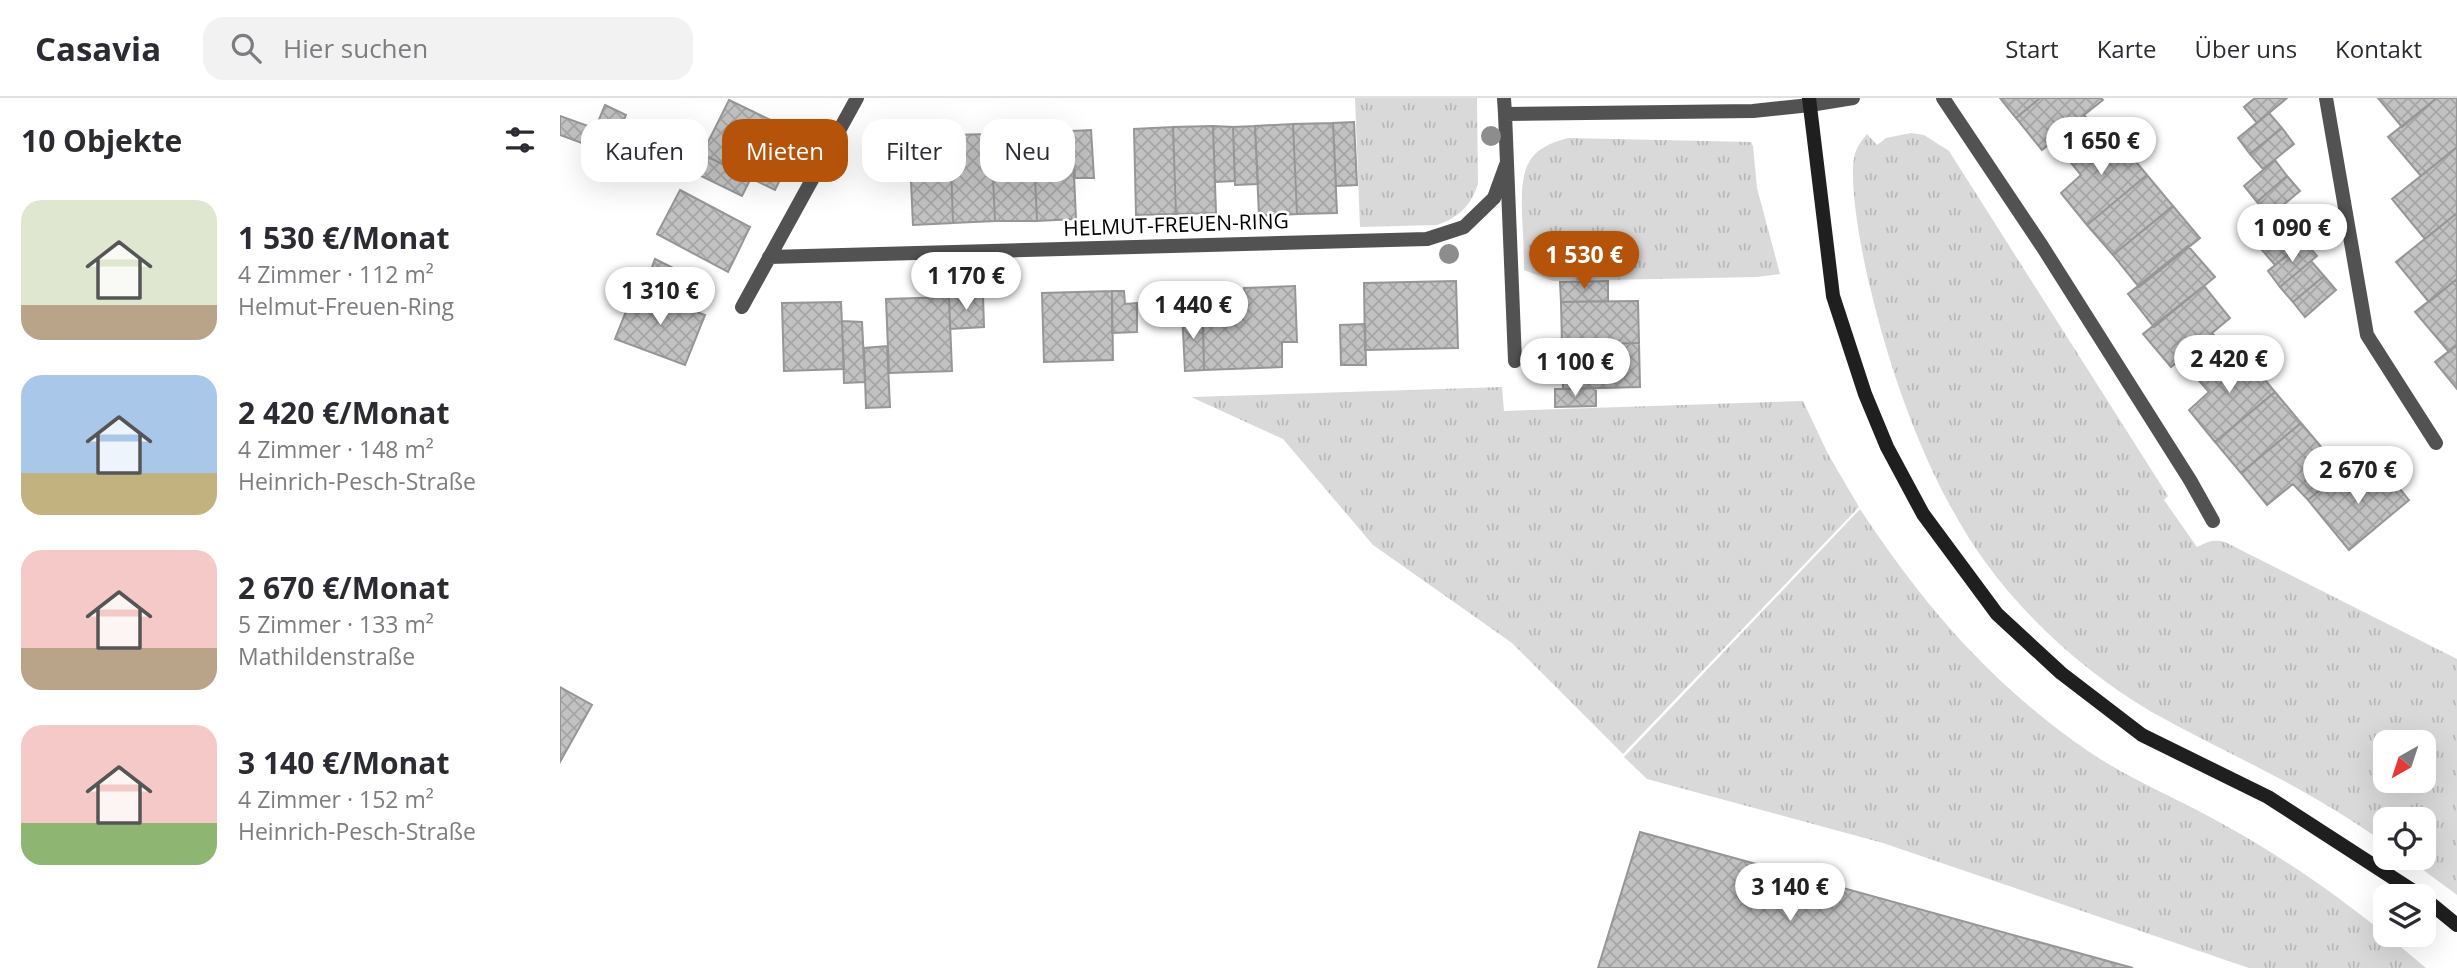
<!DOCTYPE html>
<html lang="de">
<meta charset="utf-8">
<style>
body{margin:0;font-family:"Open Sans",sans-serif;background:#f2f2f3;color:#2b2b33;height:100vh;display:flex;flex-direction:column;font-size:26px;white-space:nowrap}
*{box-sizing:border-box;margin:0}
p{font-size:23px;color:#7c7c81}
.icon{flex:none;width:38px;height:38px;fill:none;stroke:currentColor;stroke-width:2;stroke-linecap:round;stroke-linejoin:round}
.map{position:relative;flex:1;overflow:hidden}
.sheet{display:flex;flex-direction:column;background:#fff;width:560px}
.sheet>*{flex:none}
.hud{position:absolute;left:21px;top:21px;width:665px;height:63px;display:flex;gap:14px}
.needle{width:46px;rotate:219deg}
.controls{position:absolute;left:1813px;top:632px;display:grid;gap:14px}
.controls a{display:grid;place-items:center;width:63px;height:63px;border-radius:14px;background:#fff;box-shadow:0 7px 28px #0002;font-size:35px}
.price{position:absolute;translate:-50% -60px;padding:0 16px;border-radius:24px;background:#fff;color:#222;font-size:23px;line-height:46px;filter:drop-shadow(0 2px 4px #0008)}
.price::after{content:'';position:absolute;left:50%;top:42px;width:21px;height:16px;margin-left:-10px;background:inherit;clip-path:polygon(0 0,100% 0,50% 100%)}
.price.selected{background:#b45309;color:#fff}
ul{padding:0;list-style:none}
li{display:flex;align-items:center;gap:21px;height:175px;padding:0 21px}
li span{display:grid;place-items:center;flex:none;width:196px;height:140px;border-radius:21px;color:#555}
li>.icon{margin-inline-start:auto}
span .icon{width:84px;height:84px;fill:#fffc;stroke-width:1}
li b{font-size:30px}
h2{display:flex;justify-content:space-between;align-items:center;height:84px;padding:0 21px;font-size:30px}
.chip{padding:0 24px;border-radius:21px;background:#fff;box-shadow:0 7px 28px #0002;font-size:24px;line-height:63px}
.chip.selected{background:#b45309;color:#fff}
header{display:flex;align-items:center;gap:42px;box-sizing:border-box;height:98px;padding:0 35px;background:#fff;border-bottom:2px solid #e1e1e2}
header strong{font-size:33px}
nav{display:flex;gap:38px;margin-inline-start:auto;font-size:24px}
.search{width:490px;height:63px;background:#f2f2f3;display:flex;align-items:center;gap:18px;box-sizing:border-box;padding:0 24px;border-radius:21px;color:#7c7c81;font-size:26px}
main{display:flex;flex:1;min-height:0}
.map>svg:first-child{display:block}
</style>
<header>
<strong>Casavia</strong>
<div class="search"><svg class="icon" aria-label="search" viewBox="0 0 24 24"><circle cx="10" cy="10" r="6"/><path d="M15 15l6 6"/></svg>Hier suchen</div>
<nav><a>Start</a><a>Karte</a><a>Über uns</a><a>Kontakt</a></nav>
</header>
<main>
<section class="sheet">
<h2>10 Objekte<svg class="icon" aria-label="filters" viewBox="0 0 24 24"><path d="M4 7h16M4 17h16"/><circle cx="9" cy="7" r="2"/><circle cx="15" cy="17" r="2"/></svg></h2>
<ul>
<li><span style="background:linear-gradient(#dfe7d0 75%,#b9a48a 0)"><svg class="icon" aria-label="home" viewBox="0 0 24 24"><path d="M3 11l9-7 9 7M6 9v11h12V9"/></svg></span><div><b>1 530 €/Monat</b><p>4 Zimmer · 112 m²</p><p>Helmut-Freuen-Ring</p></div></li>
<li><span style="background:linear-gradient(#a9c7e8 70%,#c2b280 0)"><svg class="icon" aria-label="home" viewBox="0 0 24 24"><path d="M3 11l9-7 9 7M6 9v11h12V9"/></svg></span><div><b>2 420 €/Monat</b><p>4 Zimmer · 148 m²</p><p>Heinrich-Pesch-Straße</p></div></li>
<li><span style="background:linear-gradient(#f6c9c9 70%,#b9a48a 0)"><svg class="icon" aria-label="home" viewBox="0 0 24 24"><path d="M3 11l9-7 9 7M6 9v11h12V9"/></svg></span><div><b>2 670 €/Monat</b><p>5 Zimmer · 133 m²</p><p>Mathildenstraße</p></div></li>
<li><span style="background:linear-gradient(#f6c9c9 70%,#8fb573 0)"><svg class="icon" aria-label="home" viewBox="0 0 24 24"><path d="M3 11l9-7 9 7M6 9v11h12V9"/></svg></span><div><b>3 140 €/Monat</b><p>4 Zimmer · 152 m²</p><p>Heinrich-Pesch-Straße</p></div></li>
</ul>
</section>
<div class="map">
<svg width="1897" height="870" viewBox="0 0 1897 870">
<defs>
<pattern id="grass-tufts" width="24" height="20" patternUnits="userSpaceOnUse" patternTransform="scale(1.75)"><rect width="24" height="20" fill="#d9d9d9"/><path d="M3 7l-1-3M5 7V3M7 7l1-3M15 17l-1-3M17 17v-4M19 17l1-3" fill="none" stroke="#b8b8b8"/></pattern>
<pattern id="building-cross-hatch" width="8" height="8" patternUnits="userSpaceOnUse" patternTransform="scale(1.75)"><rect width="8" height="8" fill="#c2c2c2"/><path d="M0 0l8 8M0 8l8-8" fill="none" stroke="#a5a5a5"/></pattern>
</defs>
<rect width="100%" height="100%" fill="#fff"/>
<!-- grass -->
<path fill="url(#grass-tufts)" fill-rule="evenodd" d="M 795,0 L 917,0 L 918,86 C 911,107 899,120 877,127 L 800,129 Z
M 1351,35 L 1364,37 L 1389,53 L 1608,398 L 1604,402 L 1637,449 C 1647,444 1653,441 1665,444 L 1897,561 L 1897,797 L 1847,760 L 1864,760 L 1864,721 L 1825,721 L 1825,745 C 1786,718 1745,693 1703,672 C 1665,652 1627,634 1590,613 C 1528,576 1469,524 1426,465 C 1370,388 1332,282 1310,189 C 1303,162 1286,77 1296,53 C 1298,47 1303,41 1307,36 L 1317,47 L 1326,40 ZM 1864,644 L 1864,682 L 1825,682 L 1825,644 Z
M 1008,40 L 1191,44 L 1193,48 L 1197,90 L 1220,176 L 1197,179 L 993,183 L 964,172 C 964,153 963,135 962,116 C 961,75 963,51 1008,40 Z
M 942,289 L 944,313 L 1243,303 L 1268,356 L 1299,409 L 1063,656 L 952,545 L 813,447 L 723,341 L 631,299 Z
M 1300,411 C 1364,508 1432,587 1528,653 C 1572,683 1622,702 1668,729 C 1739,768 1805,818 1866,870 L 1689,870 L 1323,745 L 1087,681 L 1064,659 Z"/>
<!-- building -->
<path fill="url(#building-cross-hatch)" stroke="#969696" stroke-width="2" d="M 1440,0 L 1480,0 L 1456,20 Z
M 1480,0 L 1541,0 L 1543,2 L 1524,17 L 1538,34 L 1507,60 L 1493,43 L 1482,52 L 1456,20 Z
M 1695,0 L 1727,0 L 1697,25 L 1684,9 Z
M 1818,0 L 1877,0 L 1842,29 Z
M 1877,0 L 1897,0 L 1897,49 L 1861,78 L 1828,39 Z
M 169,2 L 242,37 L 215,92 L 142,56 Z
M 45,7 L 66,17 L 57,39 L 35,31 Z
M 1709,15 L 1722,30 L 1690,56 L 1678,40 Z
M 0,18 L 53,37 L 46,54 L 0,37 Z
M 794,24 L 797,87 L 776,88 L 773,25 Z
M 773,25 L 777,115 L 737,116 L 733,26 Z
M 733,26 L 737,116 L 699,118 L 695,28 Z
M 653,28 L 673,29 L 675,83 L 655,84 Z
M 653,28 L 656,115 L 616,116 L 613,29 Z
M 695,28 L 698,86 L 675,87 L 673,29 Z
M 613,29 L 616,116 L 576,117 L 574,31 Z
M 1722,30 L 1734,46 L 1703,71 L 1690,56 Z
M 531,32 L 534,80 L 515,80 L 512,33 Z
M 512,33 L 516,121 L 477,123 L 473,35 Z
M 1538,34 L 1552,52 L 1560,45 L 1587,77 L 1527,127 L 1501,95 L 1521,77 L 1507,60 Z
M 473,35 L 477,123 L 435,123 L 431,36 Z
M 431,36 L 435,123 L 393,125 L 390,37 Z
M 390,37 L 393,125 L 353,127 L 349,39 Z
M 349,39 L 351,78 L 332,79 L 331,40 Z
M 1897,49 L 1897,115 L 1865,141 L 1832,101 Z
M 142,56 L 191,80 L 182,98 L 133,74 Z
M 1715,62 L 1727,78 L 1697,104 L 1684,88 Z
M 1587,77 L 1613,108 L 1553,157 L 1527,127 Z
M 1727,78 L 1740,93 L 1709,119 L 1697,104 Z
M 120,92 L 190,129 L 168,174 L 97,136 Z
M 1613,108 L 1640,140 L 1579,189 L 1553,157 Z
M 1721,110 L 1734,126 L 1702,152 L 1690,136 Z
M 1897,115 L 1897,181 L 1869,204 L 1836,164 Z
M 1734,126 L 1747,141 L 1715,167 L 1702,152 Z
M 1744,143 L 1757,158 L 1720,189 L 1708,173 Z
M 1628,148 L 1655,179 L 1594,229 L 1568,196 Z
M 95,161 L 147,187 L 137,214 L 83,194 Z
M 1751,163 L 1764,178 L 1733,204 L 1720,189 Z
M 1764,178 L 1776,192 L 1745,219 L 1733,204 Z
M 1897,181 L 1897,247 L 1889,254 L 1855,214 Z
M 896,183 L 898,250 L 805,252 L 804,185 Z
M 1048,183 L 1048,203 L 1001,204 L 1000,184 Z
M 735,188 L 737,244 L 722,244 L 722,269 L 644,272 L 642,198 L 685,197 L 684,190 Z
M 1644,188 L 1670,220 L 1652,235 L 1666,252 L 1635,278 L 1621,261 L 1611,269 L 1583,236 Z
M 75,191 L 145,217 L 125,267 L 55,241 Z
M 552,193 L 553,262 L 484,264 L 482,195 Z
M 552,193 L 564,193 L 565,206 L 577,205 L 577,234 L 552,235 Z
M 423,198 L 424,229 L 390,231 L 389,199 Z
M 389,199 L 392,273 L 329,275 L 326,201 Z
M 1078,203 L 1079,245 L 1002,247 L 1001,204 Z
M 281,204 L 284,271 L 224,273 L 222,205 Z
M 643,213 L 644,272 L 625,273 L 622,214 Z
M 282,223 L 302,224 L 305,284 L 284,285 Z
M 805,226 L 806,267 L 781,267 L 780,227 Z
M 1079,245 L 1080,289 L 1003,291 L 1002,247 Z
M 1897,247 L 1897,291 L 1875,264 Z
M 327,248 L 330,309 L 306,310 L 304,250 Z
M 1666,252 L 1680,269 L 1689,262 L 1715,294 L 1655,344 L 1629,312 L 1649,294 L 1635,278 Z
M 995,291 L 1036,291 L 1036,308 L 995,309 Z
M 1715,294 L 1741,325 L 1681,375 L 1655,344 Z
M 1741,325 L 1768,357 L 1765,360 L 1779,376 L 1748,402 L 1733,386 L 1707,407 L 1681,375 Z
M 1822,369 L 1849,402 L 1789,452 L 1748,402 L 1779,376 L 1793,393 Z
M 0,589 L 32,607 L 0,664 Z
M 1080,734 L 1573,870 L 1038,870 Z"/>
<g fill="none" stroke-linecap="round" stroke-linejoin="round">
<!-- lane -->
<path stroke="#525252" stroke-width="14" d="M 1250,7 L 1293,0"/>
<!-- street -->
<path stroke="#525252" stroke-width="14" d="M 944,0 L 945,16 L 1193,13 L 1250,7
M 1383,0 L 1482,148 L 1630,382 L 1653,423
M 1766,0 L 1807,237 L 1876,345
M 945,16 L 955,263
M 209,159 L 867,141 L 904,129 L 934,100 L 946,67
M 182,209 L 297,0"/>
<!-- secondary -->
<path stroke="#1f1f1f" stroke-width="14" d="M 1249,0 L 1273,198 L 1305,296 L 1327,349 L 1363,416 L 1437,516 L 1501,575 L 1582,637 L 1708,699 L 1861,798
M 1864,800 L 1897,827"/>
</g>
<!-- trees -->
<g fill="#8d8d8d">
<circle cx="931" cy="38" r="10"/>
<circle cx="889" cy="156" r="10"/>
</g>
<g text-anchor="middle" stroke-width="5" stroke-linejoin="round" paint-order="stroke">
<!-- street labels -->
<g font-size="21" fill="#000" stroke="#fff">
<text transform="translate(616 127) rotate(-2)" y="7">HELMUT-FREUEN-RING</text>
</g>
</g>
</svg>
<div class="controls">
<a><svg class="needle" viewBox="-14 -14 28 28"><path d="M0-13l5 13h-10z" fill="#e53935"/><path d="M0 13l5-13h-10z" fill="#7c7c81"/></svg></a>
<a><svg class="icon" aria-label="locate" viewBox="0 0 24 24"><circle cx="12" cy="12" r="6"/><path d="M12 2v4M12 18v4M2 12h4M18 12h4"/></svg></a>
<a><svg class="icon" aria-label="layers" viewBox="0 0 24 24"><path d="M12 4l9 5-9 5-9-5zM3 14l9 5 9-5"/></svg></a>
</div>
<b class="price" style="left:1541px;top:79px">1 650 €</b>
<b class="price" style="left:1732px;top:166px">1 090 €</b>
<b class="price selected" style="left:1024px;top:193px">1 530 €</b>
<b class="price" style="left:406px;top:214px">1 170 €</b>
<b class="price" style="left:100px;top:229px">1 310 €</b>
<b class="price" style="left:633px;top:243px">1 440 €</b>
<b class="price" style="left:1669px;top:297px">2 420 €</b>
<b class="price" style="left:1015px;top:300px">1 100 €</b>
<b class="price" style="left:1798px;top:408px">2 670 €</b>
<b class="price" style="left:1230px;top:825px">3 140 €</b>
<div class="hud">
<a class="chip">Kaufen</a>
<a class="chip selected">Mieten</a>
<a class="chip">Filter</a>
<a class="chip">Neu</a>
</div>
</div>
</main>
